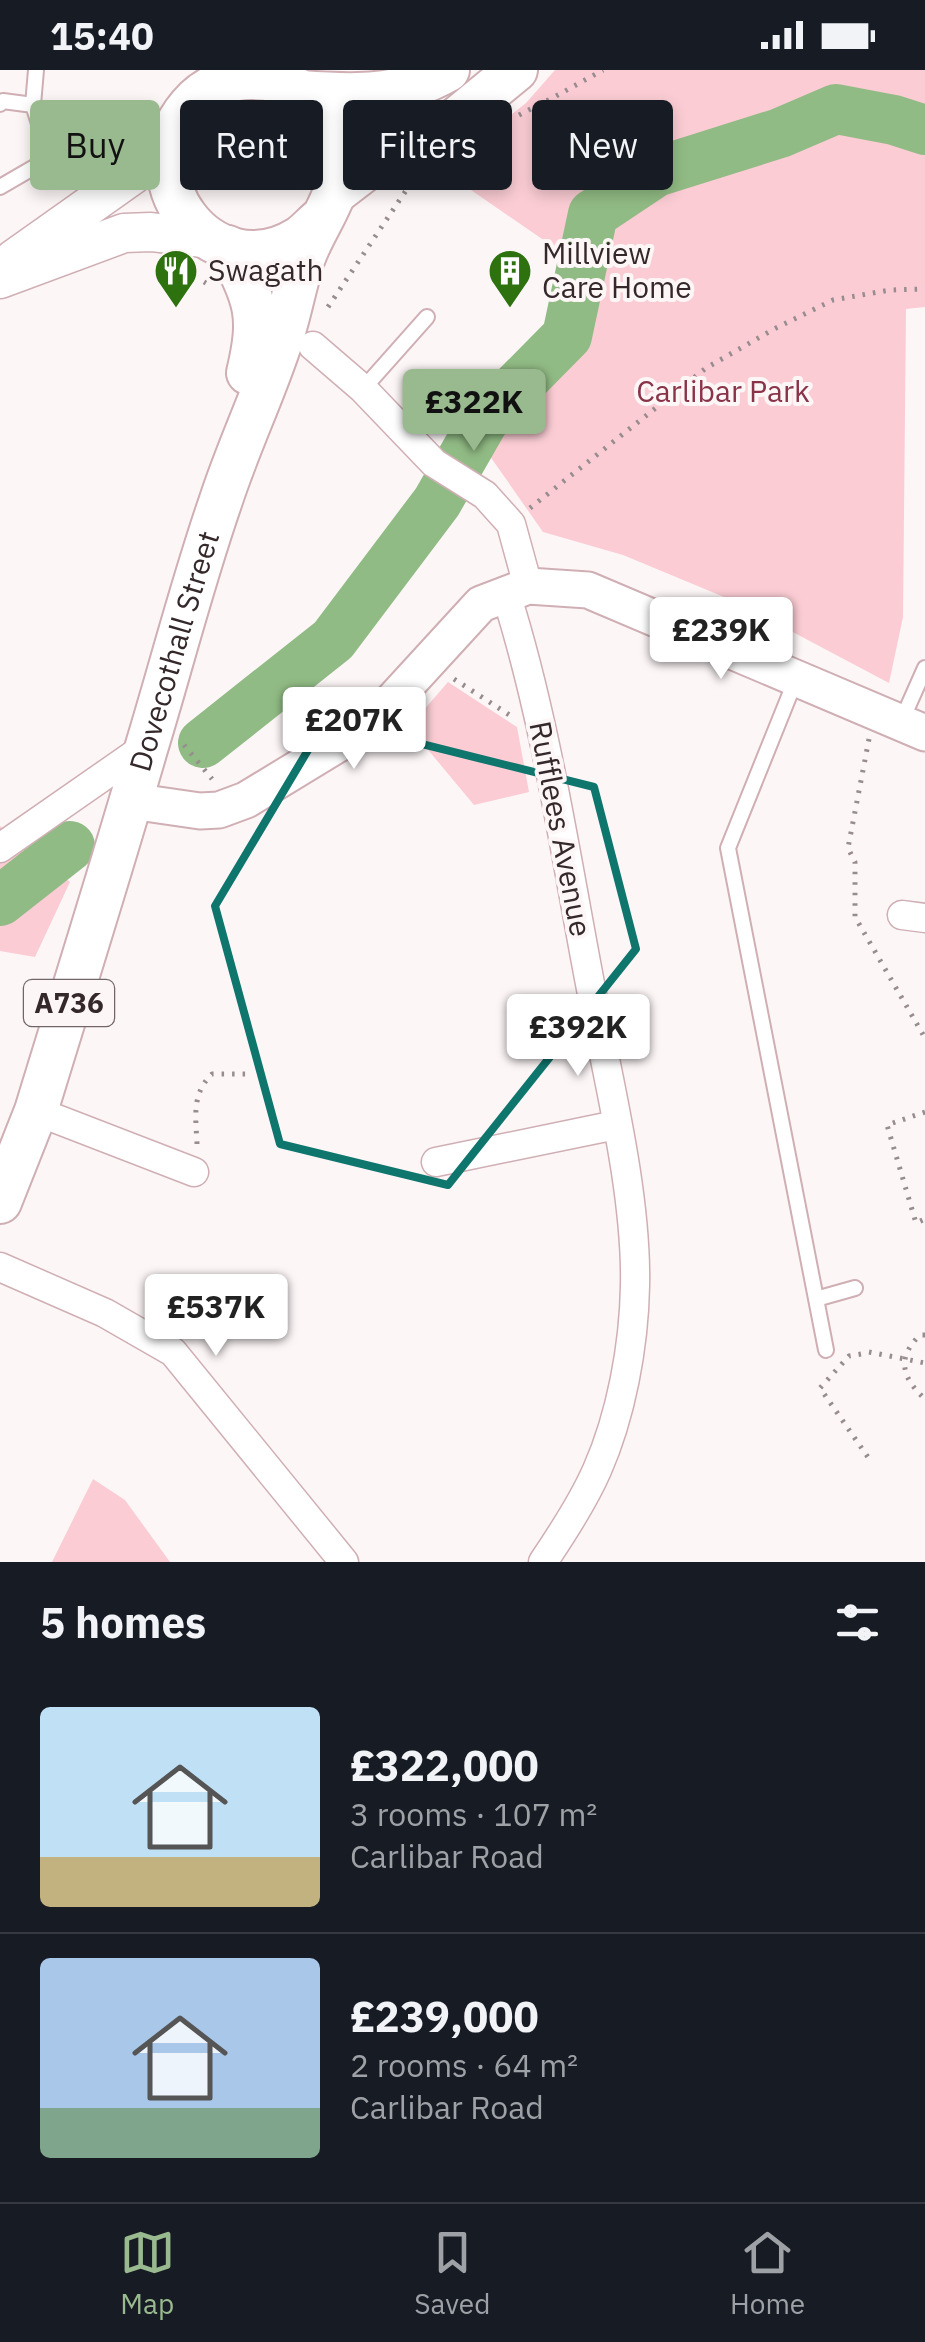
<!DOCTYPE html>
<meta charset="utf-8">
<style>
body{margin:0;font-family:"IBM Plex Sans",sans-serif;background:#242831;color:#f1f3f6;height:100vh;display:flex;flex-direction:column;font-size:38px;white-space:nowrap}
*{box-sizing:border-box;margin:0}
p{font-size:32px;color:#9ea1a6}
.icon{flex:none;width:55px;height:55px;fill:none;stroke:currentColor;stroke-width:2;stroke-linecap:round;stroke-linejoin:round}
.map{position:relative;height:1492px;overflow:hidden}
.panel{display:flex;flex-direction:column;background:#171b24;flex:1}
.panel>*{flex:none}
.top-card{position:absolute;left:30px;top:30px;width:865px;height:90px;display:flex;gap:20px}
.price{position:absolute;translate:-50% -85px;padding:0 22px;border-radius:10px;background:#fff;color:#222;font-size:32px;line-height:65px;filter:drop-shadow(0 2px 5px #0008)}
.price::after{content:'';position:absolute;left:50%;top:60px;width:30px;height:22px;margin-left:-15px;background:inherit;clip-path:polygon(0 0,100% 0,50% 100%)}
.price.active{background:#99b98e;color:#111}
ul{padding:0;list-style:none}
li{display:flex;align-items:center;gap:30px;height:250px;padding:0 40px}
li+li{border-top:2px solid #363941}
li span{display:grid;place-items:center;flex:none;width:280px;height:200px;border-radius:10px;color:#555}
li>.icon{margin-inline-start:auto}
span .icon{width:120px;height:120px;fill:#fffc;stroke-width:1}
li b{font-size:42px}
h2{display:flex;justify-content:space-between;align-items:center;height:120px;padding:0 40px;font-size:42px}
.pill{padding:0 35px;border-radius:10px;background:#171b24;box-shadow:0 5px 15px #0003;font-size:35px;line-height:90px}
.pill.active{background:#99b98e;color:#111}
.status{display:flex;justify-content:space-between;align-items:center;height:70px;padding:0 50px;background:#171b24;direction:ltr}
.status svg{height:28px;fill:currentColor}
.tabs{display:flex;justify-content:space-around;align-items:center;height:140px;border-top:2px solid #363941;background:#171b24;font-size:28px;color:#9ea1a6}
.tabs a{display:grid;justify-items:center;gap:5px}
.tabs .active{color:#99b98e}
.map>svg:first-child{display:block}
</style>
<div class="status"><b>15:40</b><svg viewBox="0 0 49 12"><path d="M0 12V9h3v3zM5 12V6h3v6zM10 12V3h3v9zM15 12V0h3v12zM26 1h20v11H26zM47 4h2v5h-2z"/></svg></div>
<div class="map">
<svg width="925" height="1492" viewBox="0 0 925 1492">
<rect width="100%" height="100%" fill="#fdf6f7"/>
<!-- green -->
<path fill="#fbccd4" d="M 555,0 L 925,0 L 925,237 L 906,239 L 903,547 L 889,613 L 736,532 L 623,485 L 543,462 L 466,352 L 552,259 L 574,191 L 442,100 L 526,33 Z
M 448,612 L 517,657 L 529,722 L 474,735 L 409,657 Z
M 0,756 L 70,812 L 35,887 L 0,881 Z
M 93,1409 L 125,1430 L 170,1492 L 52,1492 Z"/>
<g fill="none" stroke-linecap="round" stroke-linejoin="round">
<!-- river -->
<path stroke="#91bb84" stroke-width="50" d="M 203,673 L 333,570 L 437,432 L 484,350 L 567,266 L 593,144 L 656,102 L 780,63 L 836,39 L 894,50 L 925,60
M 0,831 L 70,776"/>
<defs>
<path id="service" d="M 0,34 L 3,31 L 33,35
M 0,117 L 50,88 L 33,35 L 36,0
M 363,319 L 427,247
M 796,609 L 728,778 L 826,1280
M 901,652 L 925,598
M 816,1229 L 855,1218"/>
<path id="minor" d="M 313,276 L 363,319 L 434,393 L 485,425 L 511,454 L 528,516
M 506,524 C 547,654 566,790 592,924 C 609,1014 637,1125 635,1216 C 634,1276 621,1346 597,1400 C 583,1432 562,1464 543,1492
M 0,778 L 148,675
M 902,845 L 925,848
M 36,1041 L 194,1102
M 436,1092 L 616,1055
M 0,1197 L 105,1243 L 173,1282 L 344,1492"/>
<path id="tertiary" d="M 131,731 L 200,741 L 219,740 L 246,730 L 371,654 L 481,534 L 528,516 L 588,520 L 925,663"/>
<path id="secondary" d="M 14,189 L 134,104 L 170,71
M 0,209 L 124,163 L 151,162 L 210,169"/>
<g id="primary">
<path d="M 301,22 C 354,26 400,28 448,0"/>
<path d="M 336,122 L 379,89 L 455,50 L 516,0"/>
<path d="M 228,177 C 255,230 262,244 248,303"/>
<path id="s1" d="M 0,1132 L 36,1041 C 73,920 111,800 146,679 C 171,597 192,514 220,433 C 237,380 261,330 279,277 C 289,249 294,218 303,190 C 314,157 341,127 340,92 C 339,51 307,14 266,9 C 241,6 215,11 196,29 C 121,103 211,223 299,168 C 307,163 314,154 322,148"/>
</g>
</defs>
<!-- service casing -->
<use href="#service" stroke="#cfafb4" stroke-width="18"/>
<!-- minor casing -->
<use href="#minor" stroke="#cfafb4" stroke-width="31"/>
<!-- tertiary casing -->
<use href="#tertiary" stroke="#cfafb4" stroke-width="39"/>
<!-- secondary casing -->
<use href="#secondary" stroke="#cfafb4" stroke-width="41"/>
<!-- primary casing -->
<use href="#primary" stroke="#cfafb4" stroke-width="46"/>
<!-- path -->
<path stroke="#978d8f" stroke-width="5" stroke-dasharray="2.5 8" stroke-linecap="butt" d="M 547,31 L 603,0
M 519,45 L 548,30
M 186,201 L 206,213
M 328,237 L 411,113
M 530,438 L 706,298 L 774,259 L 833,230 L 890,220 L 925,219
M 454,609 L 511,646
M 869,669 L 848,778 L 855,792 L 855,847 L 925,968
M 184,675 L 212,709
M 925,1042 L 887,1055 L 916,1153 L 925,1149
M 197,1074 C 196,1048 191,1024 212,1004 L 248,1004
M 925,1265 L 920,1265 C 896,1288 902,1308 925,1329
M 869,1282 L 925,1293
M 861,1284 L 849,1286 L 820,1318 L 872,1393"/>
<!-- service -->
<use href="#service" stroke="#fff" stroke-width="14"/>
<!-- minor -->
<use href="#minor" stroke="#fff" stroke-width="28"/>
<!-- tertiary -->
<use href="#tertiary" stroke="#fff" stroke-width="35"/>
<!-- secondary -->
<use href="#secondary" stroke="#fff" stroke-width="38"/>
<!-- primary -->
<use href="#primary" stroke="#fff" stroke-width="42"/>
</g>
<!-- marked area -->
<path fill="none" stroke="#0f766e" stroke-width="8" stroke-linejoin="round" d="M 326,650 L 594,717 L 636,879 L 448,1115 L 280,1074 L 215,836 Z"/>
<!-- icons -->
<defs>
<symbol id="restaurant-pin" viewBox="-11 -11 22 30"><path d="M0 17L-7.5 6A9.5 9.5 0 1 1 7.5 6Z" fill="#2e7210" stroke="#fdf6f7"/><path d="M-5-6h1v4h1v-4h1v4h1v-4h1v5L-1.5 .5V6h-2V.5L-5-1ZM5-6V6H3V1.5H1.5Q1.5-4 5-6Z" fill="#fff"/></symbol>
<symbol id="building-pin" viewBox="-11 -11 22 30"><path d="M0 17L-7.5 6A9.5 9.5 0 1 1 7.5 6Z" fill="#2e7210" stroke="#fdf6f7"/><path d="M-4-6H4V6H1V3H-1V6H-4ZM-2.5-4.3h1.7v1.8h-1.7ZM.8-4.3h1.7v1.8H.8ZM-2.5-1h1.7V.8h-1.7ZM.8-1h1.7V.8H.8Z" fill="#fff"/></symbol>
</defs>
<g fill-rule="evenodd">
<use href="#restaurant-pin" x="151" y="176" width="50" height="68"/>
<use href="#building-pin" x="485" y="176" width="50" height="68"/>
</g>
<g text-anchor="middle" stroke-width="8" stroke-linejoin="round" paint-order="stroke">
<!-- shield labels -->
<rect fill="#fdf6f7" stroke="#706668" stroke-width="2.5" x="24" y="910" width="90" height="46" rx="8"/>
<g font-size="28" font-weight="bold" fill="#34282a">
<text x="69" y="943">A736</text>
</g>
<!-- poi labels -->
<g font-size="30" fill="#34282a" stroke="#fdf6f7" text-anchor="start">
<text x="542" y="194">Millview<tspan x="542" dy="34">Care Home</tspan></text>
<text x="208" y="211">Swagath</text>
</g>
<!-- park labels -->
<g font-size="30" fill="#893349" stroke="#fdf6f7">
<text x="723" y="332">Carlibar Park</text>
</g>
<!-- street labels -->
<g font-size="30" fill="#34282a" stroke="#fdf6f7">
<text dy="10" stroke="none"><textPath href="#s1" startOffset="578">Dovecothall Street</textPath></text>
<text transform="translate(560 759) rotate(79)" y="10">Rufflees Avenue</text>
</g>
</g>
</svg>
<b class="price active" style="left:474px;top:384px">£322K</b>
<b class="price" style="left:721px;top:612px">£239K</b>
<b class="price" style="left:354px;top:702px">£207K</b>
<b class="price" style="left:578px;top:1009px">£392K</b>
<b class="price" style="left:216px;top:1289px">£537K</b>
<div class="top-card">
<a class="pill active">Buy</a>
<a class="pill">Rent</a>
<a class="pill">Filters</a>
<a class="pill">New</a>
</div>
</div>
<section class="panel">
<h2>5 homes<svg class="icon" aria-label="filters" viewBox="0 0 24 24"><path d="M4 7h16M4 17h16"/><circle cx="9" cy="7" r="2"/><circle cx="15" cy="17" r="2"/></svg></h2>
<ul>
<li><span style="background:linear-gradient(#bfe0f5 75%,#c2b280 0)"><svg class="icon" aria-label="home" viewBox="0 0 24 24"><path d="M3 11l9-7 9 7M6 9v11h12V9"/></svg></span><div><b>£322,000</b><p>3 rooms · 107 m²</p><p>Carlibar Road</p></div></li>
<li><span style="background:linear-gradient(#a9c7e8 75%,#7fa58c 0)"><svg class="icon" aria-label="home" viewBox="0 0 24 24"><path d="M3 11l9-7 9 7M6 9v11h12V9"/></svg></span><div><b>£239,000</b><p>2 rooms · 64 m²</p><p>Carlibar Road</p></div></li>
</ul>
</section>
<nav class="tabs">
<a class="active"><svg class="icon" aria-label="map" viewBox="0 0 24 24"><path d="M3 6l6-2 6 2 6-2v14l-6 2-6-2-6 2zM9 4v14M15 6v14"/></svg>Map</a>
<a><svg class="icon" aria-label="saved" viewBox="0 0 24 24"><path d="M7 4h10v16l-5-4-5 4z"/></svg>Saved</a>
<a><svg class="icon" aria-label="home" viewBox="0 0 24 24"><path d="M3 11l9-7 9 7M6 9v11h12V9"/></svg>Home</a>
</nav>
